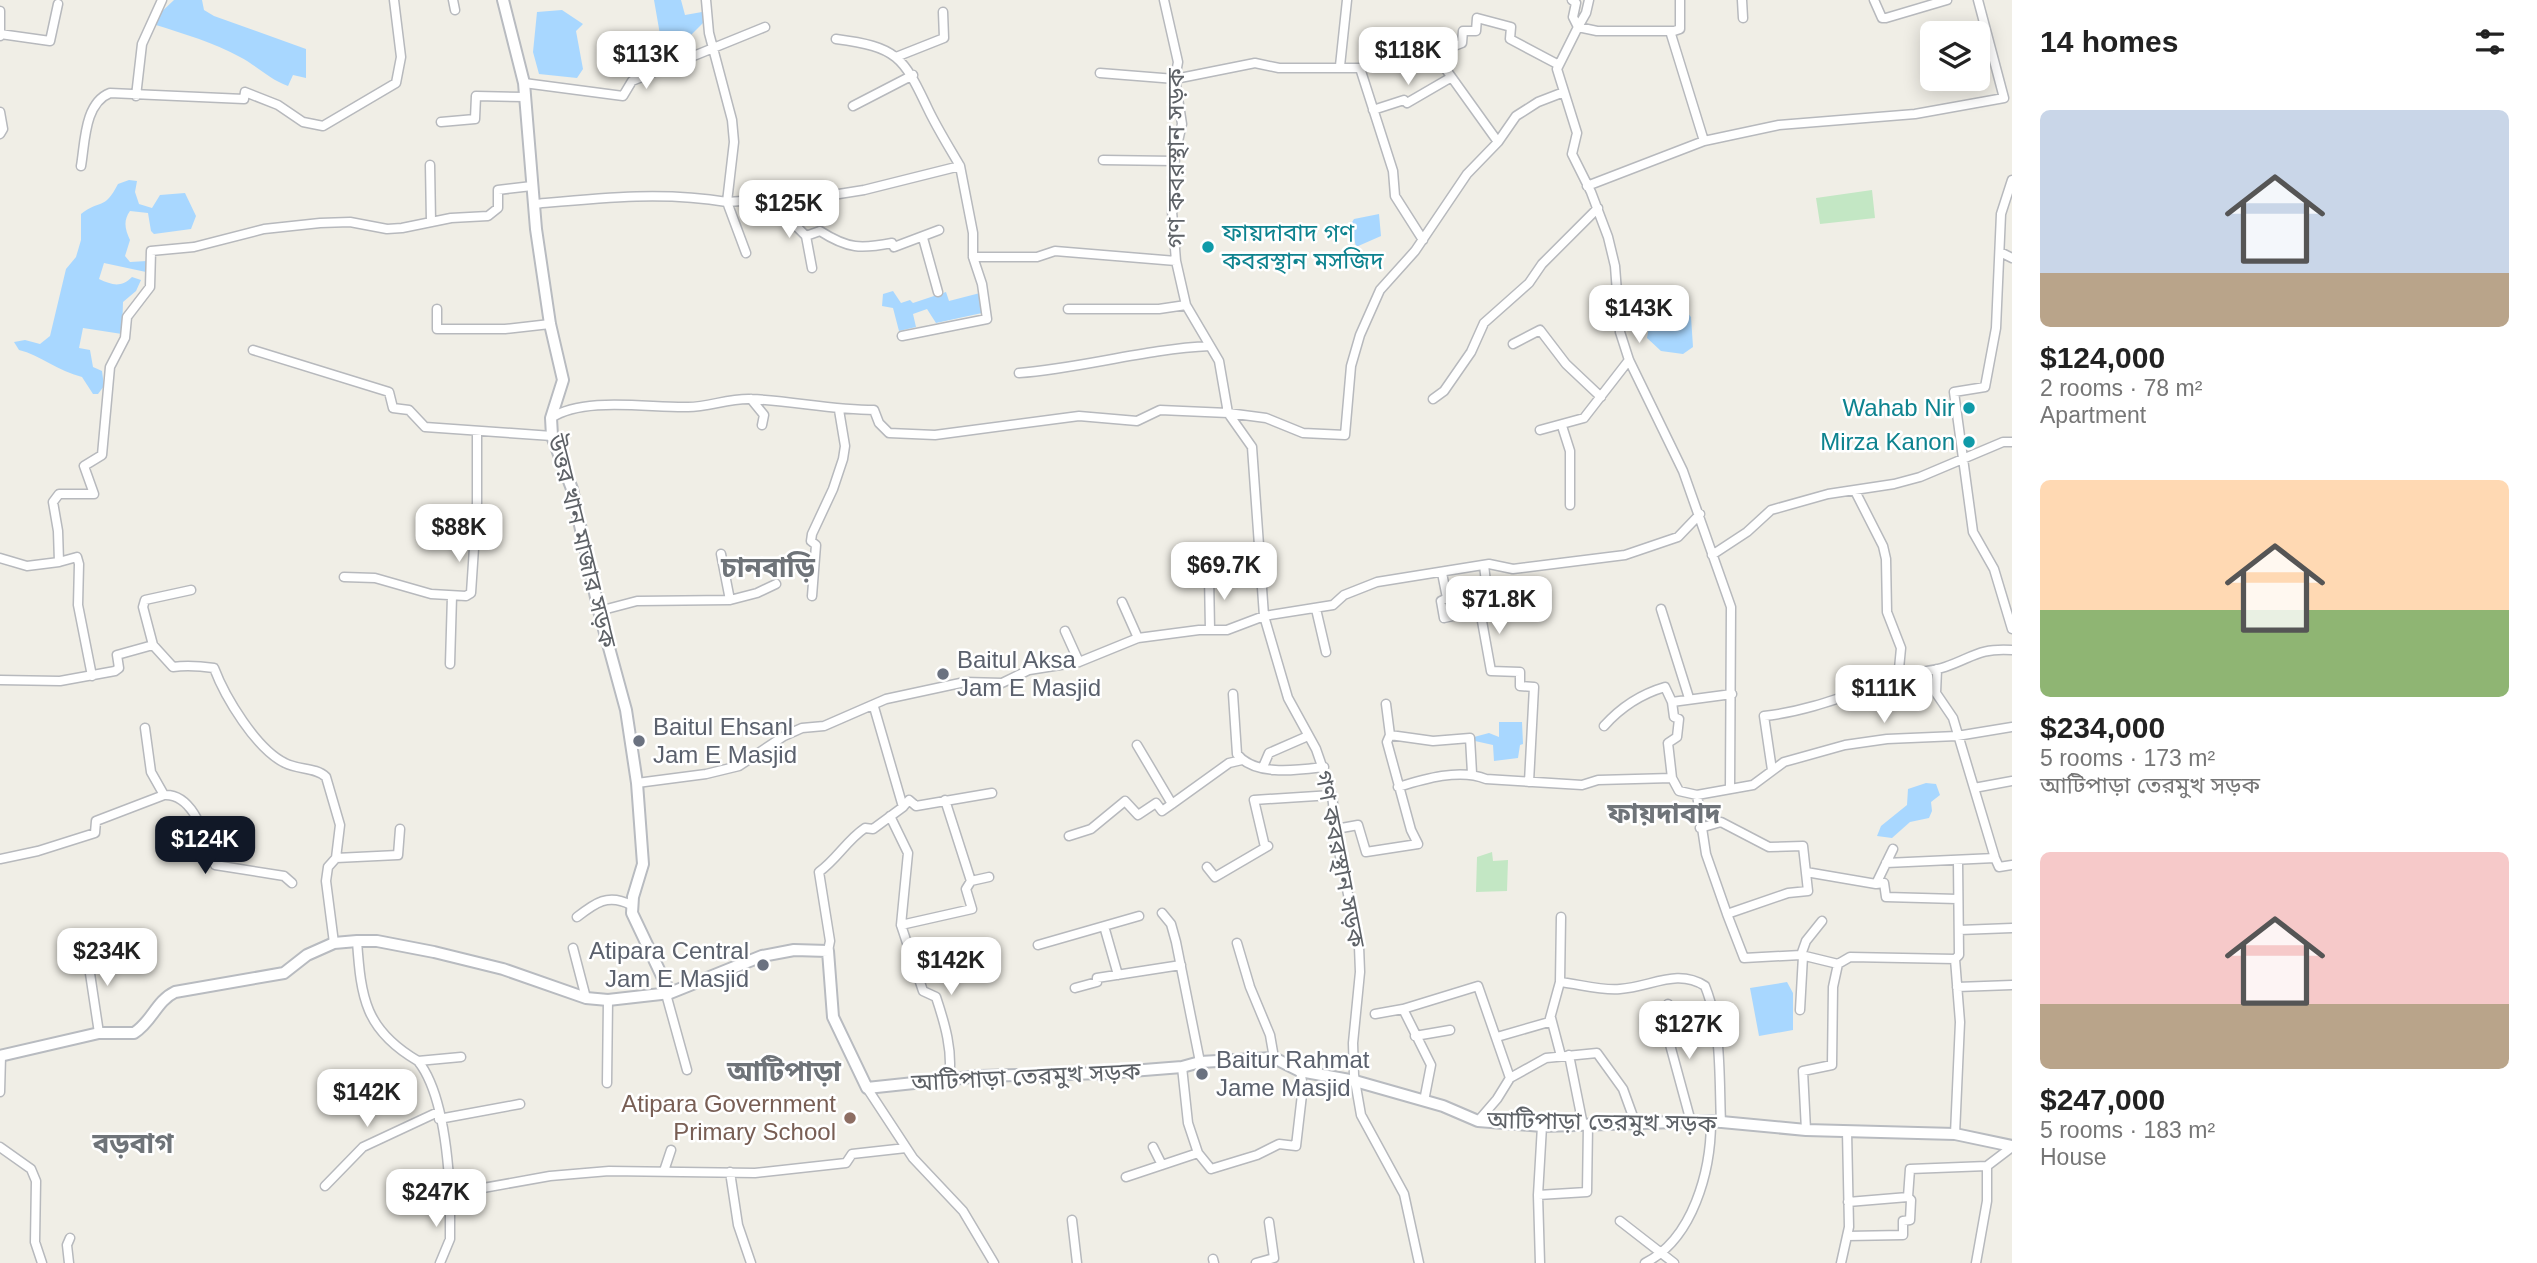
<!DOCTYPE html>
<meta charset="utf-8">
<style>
body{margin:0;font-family:Helvetica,"Noto Sans Bengali",sans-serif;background:#f6f6f6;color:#222;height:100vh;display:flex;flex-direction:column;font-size:26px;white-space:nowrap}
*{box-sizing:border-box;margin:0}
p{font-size:23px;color:#767676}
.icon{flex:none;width:38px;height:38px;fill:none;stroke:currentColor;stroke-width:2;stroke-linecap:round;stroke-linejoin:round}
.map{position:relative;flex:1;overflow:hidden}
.drawer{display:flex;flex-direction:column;background:#fff;width:525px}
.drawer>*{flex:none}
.buttons{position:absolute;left:1920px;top:21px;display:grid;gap:14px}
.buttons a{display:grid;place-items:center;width:70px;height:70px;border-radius:10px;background:#fff;box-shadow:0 4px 18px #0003;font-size:35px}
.price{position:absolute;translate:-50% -60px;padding:0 16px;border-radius:14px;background:#fff;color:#222;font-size:23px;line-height:46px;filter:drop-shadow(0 2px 4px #0008)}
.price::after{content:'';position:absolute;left:50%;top:42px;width:21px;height:16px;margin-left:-10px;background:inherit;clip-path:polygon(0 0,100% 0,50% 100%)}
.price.on{background:#111827;color:#fff}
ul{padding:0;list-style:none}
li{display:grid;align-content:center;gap:14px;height:371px;padding:0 28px}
li span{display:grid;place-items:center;height:217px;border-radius:10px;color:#555}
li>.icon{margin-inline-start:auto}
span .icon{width:126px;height:126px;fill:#fffc;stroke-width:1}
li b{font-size:30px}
h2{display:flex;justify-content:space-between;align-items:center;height:84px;padding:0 28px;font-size:30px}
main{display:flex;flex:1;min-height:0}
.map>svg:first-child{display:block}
</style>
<main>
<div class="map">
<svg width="2012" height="1263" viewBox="0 0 2012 1263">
<rect width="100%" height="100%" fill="#f0eee6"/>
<!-- green -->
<path fill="#c3e7c4" d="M 1872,190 L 1875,218 L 1820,224 L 1816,198 Z
M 1492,852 L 1493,861 L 1508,860 L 1507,891 L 1476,892 L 1477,857 Z"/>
<!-- water -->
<path fill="#a8d7ff" d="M 174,0 L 202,0 L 204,10 L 214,16 L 306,49 L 306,78 L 293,75 L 288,86 C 269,79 257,66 240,57 C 213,42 184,34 156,25 L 155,18 Z
M 654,0 L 681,0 L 685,15 L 702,12 L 703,23 L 686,40 L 689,56 L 673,59 L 662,46 Z
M 562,10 L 583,24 L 576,31 L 583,69 L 577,78 L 539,74 L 533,52 L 537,12 Z
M 129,180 L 137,181 L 135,192 L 139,204 L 152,208 L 160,195 L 185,193 L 196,216 L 191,229 L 154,234 L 151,231 L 148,213 L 130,211 C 123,221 125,229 130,240 L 125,256 L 130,262 L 147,261 L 146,272 L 104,263 L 99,279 C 112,285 121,288 132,277 L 141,280 L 136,291 L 123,302 L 122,334 L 83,328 L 79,348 L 90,350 L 93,367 L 102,371 L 104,386 L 98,394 L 93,394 L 82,377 C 58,371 40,355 19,350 L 14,342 L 25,340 L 40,344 L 50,336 L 66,269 L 76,257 L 81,240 L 81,214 C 100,199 104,211 118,184 Z
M 1379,214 L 1381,236 L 1356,247 L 1351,224 L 1354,219 Z
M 893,291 L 901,303 L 910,300 L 913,303 L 946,292 L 949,301 L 980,293 L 982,313 L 936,323 L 927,309 L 913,314 L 916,327 L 899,331 L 893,308 L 882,306 L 883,294 Z
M 1685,310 L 1691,317 L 1693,347 L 1683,354 L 1661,351 L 1647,338 L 1651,316 L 1658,311 Z
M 1499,722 L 1522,722 L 1523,744 L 1520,745 L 1518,758 L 1494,761 L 1493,745 L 1475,741 L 1474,737 L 1489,733 L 1499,737 Z
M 1926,783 L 1936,784 L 1940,795 L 1931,802 L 1932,811 L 1929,818 L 1910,822 L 1892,838 L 1877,836 L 1881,826 L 1907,805 L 1908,789 Z
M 1787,982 L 1793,993 L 1793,1030 L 1759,1036 L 1750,988 Z"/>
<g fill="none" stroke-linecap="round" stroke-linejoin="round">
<defs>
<path id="street" d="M 453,0 L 455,10
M 1164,0 L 1178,62 L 1175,79 L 1182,124 L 1175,154 L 1172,211 L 1176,261 L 1186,305 L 1219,361 L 1228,413 L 1252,447 L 1264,616 L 1288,698 L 1316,749 L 1332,795 L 1338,847 L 1359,946 L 1360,972 L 1353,1043 L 1354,1075 L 1361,1115 L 1404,1194 L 1419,1263
M 1572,0 L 1576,3 L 1573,17 L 1578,27
M 1680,0 L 1680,29 L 1674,31 L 1597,31 L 1578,27 L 1557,69 L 1577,133 L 1572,154 L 1591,192 L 1608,237 L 1615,266 L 1620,332 L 1629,360 L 1683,471 L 1731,607 L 1730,788
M 1742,0 L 1743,18
M 1874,0 L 1882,18 L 1886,18 L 1947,0
M 0,11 L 0,36
M 1578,27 L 1586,13 L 1589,0
M 1670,31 L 1704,141
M 0,34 L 50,41 L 58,4
M 1422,36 L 1498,142
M 1434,54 L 1462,43 L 1463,31 L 1476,31 L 1477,18 L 1511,27 L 1510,39 L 1559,65
M 896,57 L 944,38 L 943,12
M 1340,66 L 1347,0
M 1100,73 L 1175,79 L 1255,63 L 1279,68 L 1360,68 L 1393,171 L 1395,196 L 1423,240
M 524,83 L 623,96 L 632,81 L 765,27
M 136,96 L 142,44 L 162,0
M 853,106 L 913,75
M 1373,110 L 1404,100 L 1407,103 L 1450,78
M 0,112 L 3,129 L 0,134
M 441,122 L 475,119 L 476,96 L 525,97
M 1103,160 L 1175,161
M 430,165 L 431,222
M 81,166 C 85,144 84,103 110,93 L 244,99 L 245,92 L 278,105 L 303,122 L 323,126 L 396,83 L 401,57 L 394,0
M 960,166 L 973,233 L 973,257 L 1037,257 L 1055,251 L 1176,261
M 2012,180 L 2001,214 L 1996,328 L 1985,387 L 1954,392 L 1973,532 L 1994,569 L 2012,629
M 1587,186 L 1704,141 L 1779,125 L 1915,114 L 2004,98 L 1978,0
M 534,204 C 599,198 662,191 727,202 L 734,142 L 732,120 L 709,33 L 706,0
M 790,208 L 798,228 L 806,236 L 812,268
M 806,236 L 820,231 C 848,249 861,249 892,243 L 894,247 L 939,230
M 923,238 L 938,292
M 2000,252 L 2012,258
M 746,253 L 727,202 L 757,200 L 790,208 L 820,197 L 864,190 L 960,166 C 949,147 937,128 928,109 C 903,56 897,47 836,39
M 437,309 L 437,329 L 505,329 L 550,324
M 1068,309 L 1159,309 L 1186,305
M 902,336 L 987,319 L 982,284 L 973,257
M 1513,344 L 1540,330 L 1566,364 L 1601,397
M 253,350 L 389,392 L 393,408 L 409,410 L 425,427 L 552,436
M 1019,373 C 1083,368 1145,349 1210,346
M 751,399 L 764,415 L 762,425
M 1433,399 L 1444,391 L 1471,352 L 1484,323 L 1529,283 L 1542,264 L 1598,208
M 551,418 C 584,396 649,408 688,407 C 709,407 729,398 751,399 C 793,401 833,410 874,410 L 879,423 L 889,433 L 935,435 L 1079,416 L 1137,421 L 1160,410 L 1228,413 L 1266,418 L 1303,433 L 1345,435 L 1351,366 L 1360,335 L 1380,290 L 1415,251 L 1467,174 L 1498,142 L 1516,116 L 1538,102 L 1564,92
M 1562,426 L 1570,451 L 1570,505
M 1540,430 L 1584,418 L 1629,360
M 1855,491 L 1883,546 L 1886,559 L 1887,612 L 1901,648 L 1898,679
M 1712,555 L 1747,532 L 1771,510 L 1828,494 L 1894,484 L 1920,477 L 2003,442 L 2012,442
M 0,558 L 27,566 L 59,562
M 1484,565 L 1489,608 L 1480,610 L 1491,671 L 1520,672 L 1520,686 L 1534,687 L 1529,782
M 1442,573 L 1447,598 L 1441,601 L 1444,618 L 1480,610
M 1209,575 L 1210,630
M 344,577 L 375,578 L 431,594 L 466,596 L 471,593 L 477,503 L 477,431
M 812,596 L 816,545 L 811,541 L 812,534 L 833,489 L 843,459 L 845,446 L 839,410
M 730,600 L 757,593 L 776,584
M 1122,602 L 1138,638
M 1316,609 L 1326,652
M 1661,609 L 1689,698
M 599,611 L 637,601 L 730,600 L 721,554
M 1065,631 L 1079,662
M 153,645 L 143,607 L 145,600 L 191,590
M 450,664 L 452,596
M 1937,669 L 1936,693 L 1953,718 L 1995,858 L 1999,867 L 2012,865
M 92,676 L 78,605 L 79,564 L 77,557 L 59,562 L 58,531 L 53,502 L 59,494 L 94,494 L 84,466 L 102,455 L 110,367 L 125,338 L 127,317 L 150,287 L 151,251 L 194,247 L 264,229 L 320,223 L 350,222 L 387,229 L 402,228 L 451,218 L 488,216 L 498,208 L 498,190 L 532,186
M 0,680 L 60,681 L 115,671 L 119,668 L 117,655 L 153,645 L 173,667 C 188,665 199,666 214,668 C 225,697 256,749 285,763 C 298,770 316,767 326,777 L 340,825 L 336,858 L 328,867 L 326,881 L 334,943
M 1233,694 L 1237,754 C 1255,777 1299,770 1324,767
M 1672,702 L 1674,717 L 1679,719 L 1677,737 L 1668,743 L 1672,778 L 1679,791 L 1697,795 L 1753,785 L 1784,762 L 1845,745 L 1887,739 L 1957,736 L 2012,727
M 1604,726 C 1621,707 1641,694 1665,687 L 1672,702 L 1732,694
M 1390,735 L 1433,741 L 1470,738 L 1472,773
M 1137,745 L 1172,804 L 1229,763 L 1242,760
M 1263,767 L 1269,753 L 1308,736
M 1772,770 L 1764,716 C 1814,711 1861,689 1909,675 C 1921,671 1933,671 1945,667 C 1974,657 1978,648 2012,650
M 637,783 L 706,774 L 739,766 L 784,736 L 802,728 L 824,726 L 886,699 L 965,682 L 1002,683 L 1029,670 L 1079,662 L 1138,638 L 1199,630 L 1227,630 L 1264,616 L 1333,605 L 1344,595 L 1377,582 L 1489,564 L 1513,569 L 1625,555 L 1678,537 L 1700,514
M 1398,787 C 1424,779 1460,768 1486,779 L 1582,785 L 1598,780 L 1672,778
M 1974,788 L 2012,781
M 164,795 C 196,793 206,843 215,865 L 284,876 L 292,883
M 1697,795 L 1706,854 L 1727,914
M 945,800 L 971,881
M 903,807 L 909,800 L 916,806 L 992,793
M 890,816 L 908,853 L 901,925 L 972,909 L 966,889 L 971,881 L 989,877
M 1700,828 L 1721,822 L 1769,847 L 1803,846 L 1808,891 L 1788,893 L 1727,914 L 1744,958 L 1801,955 L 1838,964 L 1850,957 L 1955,959
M 1336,829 L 1358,825 L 1366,852 L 1418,844 L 1411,830 L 1387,742 L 1390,735 L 1386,704
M 1069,836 L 1091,829 L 1125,801 L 1138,815 L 1156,803 L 1162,811 L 1172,804
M 336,858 L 398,855 L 400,829
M 0,859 L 38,851 L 95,833 L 96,821 L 164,795 L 151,772 L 145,728
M 1886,863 L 1995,858
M 1207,867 L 1215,877 L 1268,846 L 1265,847 L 1254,800 L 1332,795
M 1806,872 L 1876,884 L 1893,849
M 1876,884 L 1884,883 L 1886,897 L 1957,899
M 1162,913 L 1171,924 L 1176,942 L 1200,1062
M 577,917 C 595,903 608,893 631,905
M 901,925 L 923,991 L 936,997 C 945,1024 953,1051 949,1079
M 1104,926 L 1118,975
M 1959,930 L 2012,928
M 357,941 C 361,998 365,1030 418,1061 L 461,1057
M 1237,943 L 1250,987 L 1270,1035 L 1274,1058
M 1038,945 L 1139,916
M 86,947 L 99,1033
M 573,948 L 586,998
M 828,951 L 830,941 L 819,872 C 837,859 847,840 865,828 L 873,829 L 903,807 L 874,707
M 1801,955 L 1806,941 L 1822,921
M 1560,982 L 1561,917
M 1957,987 L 2012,985
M 1075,988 L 1097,982 L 1097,978 L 1181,965
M 666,994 L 687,1070
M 1668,1004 L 1669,1041 L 1691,1122
M 1403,1009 L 1478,986 L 1510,1078 L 1497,1099 L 1478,1121
M 1800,1010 L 1803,956
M 1375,1014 L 1403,1009 L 1431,1065 L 1424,1101
M 1551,1018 L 1561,1056
M 1415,1036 L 1450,1030
M 1497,1037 L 1549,1022 L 1560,982 C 1579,984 1602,991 1620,989 C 1651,987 1677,968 1705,986 C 1722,1028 1719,1078 1721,1123
M 1569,1055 L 1583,1125
M 418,1061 C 442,1091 448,1155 450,1194 L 550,1176 L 609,1171 L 755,1173 L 846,1163 L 852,1154 L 906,1148
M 1182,1067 L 1188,1123 L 1198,1153
M 1510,1078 L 1546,1058 L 1597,1053 L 1623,1089 L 1635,1122
M 607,1083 L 608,1000
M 867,1088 L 913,1158 L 963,1211 L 994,1263
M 0,1092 L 1,1056
M 439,1119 L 520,1104
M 1542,1126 L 1538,1195 L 1587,1192 L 1588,1125
M 1806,1130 L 1803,1071 L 1832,1065 L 1833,987 L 1838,964
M 1955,1134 L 1960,1022 L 1955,959 L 1959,955 L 1958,861
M 0,1147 L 31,1169 L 36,1181 L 35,1242 L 42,1263
M 1153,1147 L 1162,1165
M 664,1171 L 671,1150
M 730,1172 L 738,1225 L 751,1263
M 1126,1177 L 1198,1153 L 1211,1169 L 1257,1155 L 1279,1144 L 1296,1146 L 1303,1086 L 1300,1071
M 325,1186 L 363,1147 L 438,1112
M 1538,1195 L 1540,1263
M 1848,1202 L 1908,1197 L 1910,1169 L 1987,1166
M 1072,1220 L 1077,1263
M 1620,1221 L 1674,1263
M 1847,1236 L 1903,1235 L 1903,1221 L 1910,1220 L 1911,1200 L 1908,1197
M 1213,1259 L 1214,1263
M 69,1263 L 67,1245 L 70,1238
M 440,1263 L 450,1239 L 450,1194
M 1256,1263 L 1274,1258 L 1269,1222
M 1645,1263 C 1693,1239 1711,1171 1711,1121
M 1841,1263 L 1849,1227 L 1847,1131
M 1976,1263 L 1987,1201 L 1987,1166 L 2012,1147"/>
<path id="secondary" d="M 503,0 L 524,83 L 536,229 L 550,324 L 563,380 L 551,418 L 552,436 L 572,489 L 599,611 L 626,710 L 637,783 L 643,864 L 633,897 L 632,913 L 670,993
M 0,1056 L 99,1033 L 134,1033 C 152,1022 156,1001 175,992 L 284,973 L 307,955 L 334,943 L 357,941 L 377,941 L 434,952 L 503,969 L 586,998 L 608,1000 L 670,993 L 762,956 L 794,950 L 828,951 L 833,1017 L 867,1088 L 980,1076 L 1106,1073 L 1182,1067 L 1200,1062 L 1274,1058 L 1300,1071 L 1355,1081 L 1443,1106 L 1478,1121 L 1542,1126 L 1711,1121 L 1806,1130 L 1955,1134 L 2012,1146"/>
</defs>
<!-- street casing -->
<use href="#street" stroke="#b7b9bd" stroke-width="11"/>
<!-- secondary casing -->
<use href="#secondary" stroke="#b8bbc0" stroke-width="14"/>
<!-- street -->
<use href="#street" stroke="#fff" stroke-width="8"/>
<!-- secondary -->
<use href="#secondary" stroke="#fff" stroke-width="10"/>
</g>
<!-- markers -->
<g fill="#0f9aa8" stroke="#fff" stroke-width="2.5">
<circle cx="1208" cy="247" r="7"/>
<circle cx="1969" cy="408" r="7"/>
<circle cx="1969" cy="442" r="7"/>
</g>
<g fill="#6b7280" stroke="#fff" stroke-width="2.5">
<circle cx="943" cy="674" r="7"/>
<circle cx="639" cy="741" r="7"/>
<circle cx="763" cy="965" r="7"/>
<circle cx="1202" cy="1074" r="7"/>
</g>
<circle fill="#8d6e63" stroke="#fff" stroke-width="2.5" cx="850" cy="1118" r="7"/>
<g text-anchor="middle" stroke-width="5" stroke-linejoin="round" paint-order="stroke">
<!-- street labels -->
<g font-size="24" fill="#5e6267" stroke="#fff">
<text transform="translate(1176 158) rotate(-90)" y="8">গণ কবরস্থান সড়ক</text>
<text transform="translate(582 541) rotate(76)" y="8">উত্তর খান মাজার সড়ক</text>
<text transform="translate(1340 859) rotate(79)" y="8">গণ কবরস্থান সড়ক</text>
<text transform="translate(1026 1077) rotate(-3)" y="8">আটিপাড়া তেরমুখ সড়ক</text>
<text transform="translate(1602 1122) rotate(1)" y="8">আটিপাড়া তেরমুখ সড়ক</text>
</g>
<!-- culture labels -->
<g font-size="24" fill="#0d838f" stroke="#fff" text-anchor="end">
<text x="1222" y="241" text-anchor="start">ফায়দাবাদ গণ<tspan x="1222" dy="28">কবরস্থান মসজিদ</tspan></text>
<text x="1955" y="416">Wahab Nir</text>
<text x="1955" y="450">Mirza Kanon</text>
</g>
<!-- worship labels -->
<g font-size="24" fill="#5b616d" stroke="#fff" text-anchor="start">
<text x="957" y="668">Baitul Aksa<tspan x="957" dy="28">Jam E Masjid</tspan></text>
<text x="653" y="735">Baitul Ehsanl<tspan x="653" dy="28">Jam E Masjid</tspan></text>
<text x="749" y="959" text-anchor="end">Atipara Central<tspan x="749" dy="28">Jam E Masjid</tspan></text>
<text x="1216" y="1068">Baitur Rahmat<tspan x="1216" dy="28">Jame Masjid</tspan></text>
</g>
<!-- education labels -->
<g font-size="24" fill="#785e54" stroke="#fff" text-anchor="end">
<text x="836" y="1112">Atipara Government<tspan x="836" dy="28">Primary School</tspan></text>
</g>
<!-- quarter labels -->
<g font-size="28" font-weight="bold" fill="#6f7479" stroke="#fff">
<text x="768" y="577">চানবাড়ি</text>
<text x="1664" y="823">ফায়দাবাদ</text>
<text x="784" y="1081">আটিপাড়া</text>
<text x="133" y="1153">বড়বাগ</text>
</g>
</g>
</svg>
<div class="buttons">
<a><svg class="icon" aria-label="layers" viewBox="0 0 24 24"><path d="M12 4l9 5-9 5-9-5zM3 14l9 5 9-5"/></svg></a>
</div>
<b class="price" style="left:1408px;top:87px">$118K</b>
<b class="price" style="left:646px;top:91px">$113K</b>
<b class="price" style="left:789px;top:240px">$125K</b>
<b class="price" style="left:1639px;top:345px">$143K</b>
<b class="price" style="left:459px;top:564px">$88K</b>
<b class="price" style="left:1224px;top:602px">$69.7K</b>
<b class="price" style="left:1499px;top:636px">$71.8K</b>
<b class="price" style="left:1884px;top:725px">$111K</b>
<b class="price on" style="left:205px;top:876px">$124K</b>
<b class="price" style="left:107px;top:988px">$234K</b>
<b class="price" style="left:951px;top:997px">$142K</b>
<b class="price" style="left:1689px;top:1061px">$127K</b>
<b class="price" style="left:367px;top:1129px">$142K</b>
<b class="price" style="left:436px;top:1229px">$247K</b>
</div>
<section class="drawer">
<h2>14 homes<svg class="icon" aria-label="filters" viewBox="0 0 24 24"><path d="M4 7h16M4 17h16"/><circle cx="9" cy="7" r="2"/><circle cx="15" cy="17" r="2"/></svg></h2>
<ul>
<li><span style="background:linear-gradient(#c9d6e8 75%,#b9a48a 0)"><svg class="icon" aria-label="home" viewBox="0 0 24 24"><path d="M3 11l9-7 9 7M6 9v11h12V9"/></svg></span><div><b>$124,000</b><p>2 rooms · 78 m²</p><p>Apartment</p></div></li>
<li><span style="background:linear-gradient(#ffd9b3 60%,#8fb573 0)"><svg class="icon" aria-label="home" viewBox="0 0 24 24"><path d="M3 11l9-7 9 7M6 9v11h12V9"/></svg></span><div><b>$234,000</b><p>5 rooms · 173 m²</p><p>আটিপাড়া তেরমুখ সড়ক</p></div></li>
<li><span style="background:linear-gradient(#f6c9c9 70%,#b9a48a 0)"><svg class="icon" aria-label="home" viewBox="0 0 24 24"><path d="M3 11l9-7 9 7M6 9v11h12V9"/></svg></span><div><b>$247,000</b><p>5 rooms · 183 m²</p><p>House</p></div></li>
</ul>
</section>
</main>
